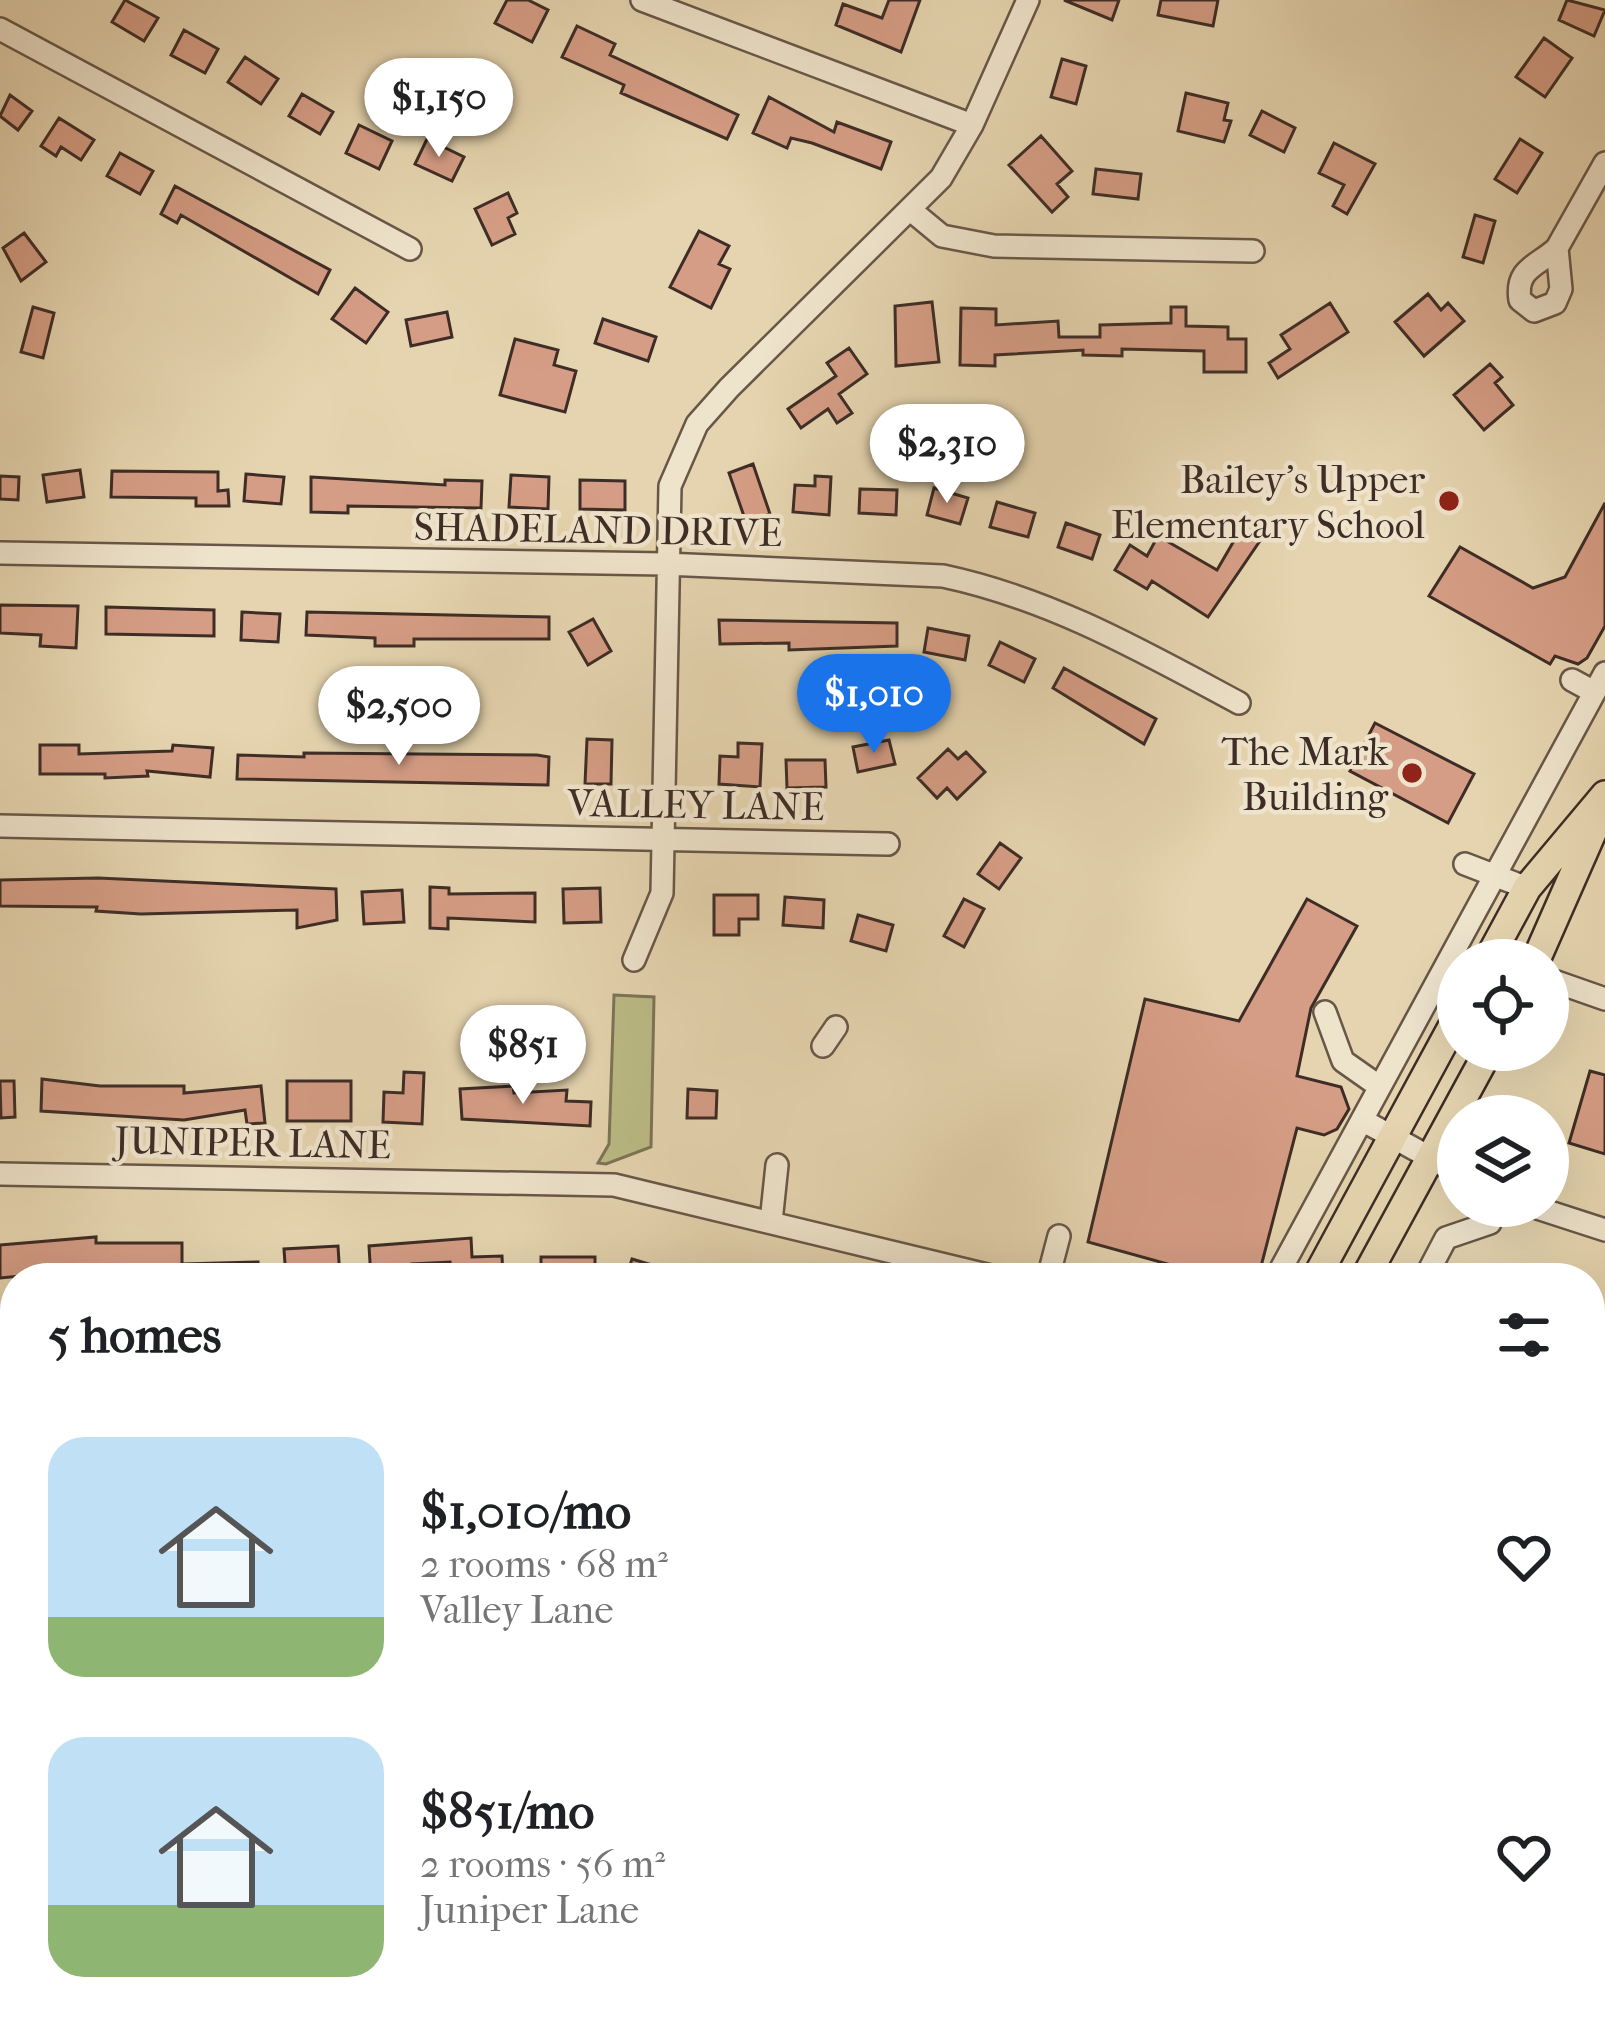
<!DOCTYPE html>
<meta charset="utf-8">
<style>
body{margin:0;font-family:"IM FELL French Canon",serif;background:#f6f6f6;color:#202124;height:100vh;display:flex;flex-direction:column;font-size:45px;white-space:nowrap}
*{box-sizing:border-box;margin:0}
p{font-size:39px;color:#757577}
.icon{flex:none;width:66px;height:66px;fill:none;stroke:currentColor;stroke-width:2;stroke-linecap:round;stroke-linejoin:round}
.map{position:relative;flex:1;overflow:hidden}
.drawer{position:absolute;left:0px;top:1263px;width:1605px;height:771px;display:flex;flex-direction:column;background:#fff;border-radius:48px 48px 0 0;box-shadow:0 12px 48px #0002}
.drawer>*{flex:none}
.buttons{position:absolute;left:1437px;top:939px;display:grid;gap:24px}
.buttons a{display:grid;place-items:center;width:132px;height:132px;border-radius:50%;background:#fff;box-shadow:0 12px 48px #0002;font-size:60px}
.price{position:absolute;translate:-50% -102px;padding:0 27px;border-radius:42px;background:#fff;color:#222;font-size:39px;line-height:78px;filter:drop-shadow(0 3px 6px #0008)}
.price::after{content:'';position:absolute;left:50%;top:72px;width:36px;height:27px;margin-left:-18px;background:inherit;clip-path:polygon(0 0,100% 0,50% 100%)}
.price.active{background:#1a73e8;color:#fff}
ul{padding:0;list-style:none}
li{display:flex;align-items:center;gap:36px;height:300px;padding:0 48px}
li span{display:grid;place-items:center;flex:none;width:336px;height:240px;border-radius:36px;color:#555}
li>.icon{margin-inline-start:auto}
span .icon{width:144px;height:144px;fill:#fffc;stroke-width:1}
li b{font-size:51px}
h2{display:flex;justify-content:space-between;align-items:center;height:144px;padding:0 48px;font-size:51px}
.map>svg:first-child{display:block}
</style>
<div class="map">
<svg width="1605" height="2032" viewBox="0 0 1605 2032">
<rect width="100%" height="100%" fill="#e5d4af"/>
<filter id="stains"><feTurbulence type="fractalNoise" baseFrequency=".00167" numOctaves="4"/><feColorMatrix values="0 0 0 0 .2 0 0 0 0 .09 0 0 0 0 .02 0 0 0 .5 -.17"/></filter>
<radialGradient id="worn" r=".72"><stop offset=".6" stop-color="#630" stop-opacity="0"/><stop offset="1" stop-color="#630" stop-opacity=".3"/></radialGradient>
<!-- green -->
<path fill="#bbbb86" stroke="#7c7456" stroke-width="3" d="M 614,995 L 654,997 L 651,1147 L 606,1164 L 598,1163 L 609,1144 Z"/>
<!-- building -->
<path fill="#d59d85" stroke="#3e2d26" stroke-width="3" d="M 125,0 L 158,18 L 144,41 L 112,22 Z
M 507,0 L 528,0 L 548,10 L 532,42 L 495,23 Z
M 889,0 L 920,0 L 901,52 L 836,25 L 843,4 L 882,18 Z
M 1064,0 L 1119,0 L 1112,20 Z
M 1161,0 L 1218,0 L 1213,26 L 1158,15 Z
M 1567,0 L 1605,10 L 1594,36 L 1559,20 Z
M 577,26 L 615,44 L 610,55 L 738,115 L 727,139 L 621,93 L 624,85 L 562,57 Z
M 184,30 L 218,49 L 205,73 L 171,55 Z
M 1544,38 L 1572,58 L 1545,97 L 1516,77 Z
M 245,57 L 278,79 L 261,104 L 228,82 Z
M 1062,59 L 1086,66 L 1076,104 L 1051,97 Z
M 1186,93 L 1228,103 L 1224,120 L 1231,121 L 1224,142 L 1178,131 Z
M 302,94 L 333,112 L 320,134 L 289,116 Z
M 10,95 L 32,111 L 18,130 L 0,116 Z
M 769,97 L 834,132 L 837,122 L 891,142 L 881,169 L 812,143 L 791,138 L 787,148 L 753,133 Z
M 1262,111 L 1295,128 L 1284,152 L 1250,135 Z
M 59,118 L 94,140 L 81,160 L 61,147 L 56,156 L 41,146 Z
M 359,125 L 392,141 L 379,169 L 346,153 Z
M 1041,136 L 1072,171 L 1057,184 L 1068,197 L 1052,212 L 1009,165 Z
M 427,139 L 464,157 L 452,181 L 415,164 Z
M 1520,139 L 1542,153 L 1517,193 L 1495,179 Z
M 1334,143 L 1375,164 L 1347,214 L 1333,206 L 1344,185 L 1319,173 Z
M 120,153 L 153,171 L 140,194 L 107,176 Z
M 1096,169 L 1141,174 L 1138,199 L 1093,194 Z
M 175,186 L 330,270 L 318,294 L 181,215 L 177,223 L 161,214 Z
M 508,193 L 517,213 L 508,218 L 515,234 L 492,245 L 475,209 Z
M 1475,215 L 1495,221 L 1483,263 L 1463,257 Z
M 699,231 L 729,246 L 719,264 L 730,269 L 711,308 L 670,287 Z
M 24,233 L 46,262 L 21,281 L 3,248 Z
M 355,288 L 388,312 L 366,343 L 332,319 Z
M 1428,294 L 1441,310 L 1448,303 L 1464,321 L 1424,356 L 1395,322 Z
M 932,302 L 939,362 L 896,366 L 895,306 Z
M 1330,303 L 1348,332 L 1278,378 L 1269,363 L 1290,349 L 1281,335 Z
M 33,307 L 54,313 L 43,358 L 21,352 Z
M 1171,307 L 1186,307 L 1186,326 L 1228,327 L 1228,339 L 1246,339 L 1246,372 L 1204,372 L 1204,351 L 1122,349 L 1122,356 L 1083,355 L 1083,350 L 995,355 L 995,366 L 960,365 L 961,308 L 996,309 L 996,325 L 1058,321 L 1059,337 L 1100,337 L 1100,325 L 1171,323 Z
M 447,312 L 452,337 L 411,346 L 406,320 Z
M 603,319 L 656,337 L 648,361 L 595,343 Z
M 515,339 L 558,350 L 554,365 L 576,371 L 565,412 L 500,395 Z
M 849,348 L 867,374 L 839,394 L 852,413 L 837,423 L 828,409 L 801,428 L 788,409 L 836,376 L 827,363 Z
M 1490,364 L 1502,377 L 1495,383 L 1513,405 L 1484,430 L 1454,395 Z
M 753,464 L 770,514 L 746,522 L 729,473 Z
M 80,470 L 84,497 L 47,502 L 43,475 Z
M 112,471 L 218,472 L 218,491 L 228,490 L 229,506 L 196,506 L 196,498 L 111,497 Z
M 246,474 L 284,477 L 281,504 L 244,501 Z
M 511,475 L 549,477 L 548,509 L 509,507 Z
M 0,476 L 19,477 L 18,500 L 0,499 Z
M 815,476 L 831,477 L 829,515 L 793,512 L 795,485 L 815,486 Z
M 311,477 L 445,485 L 445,480 L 482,481 L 481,508 L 348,506 L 348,513 L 311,512 Z
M 580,480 L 625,481 L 625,510 L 580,509 Z
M 934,488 L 968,498 L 960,524 L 927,515 Z
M 860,489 L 897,490 L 896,515 L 859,513 Z
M 997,502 L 1035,513 L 1028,537 L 990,527 Z
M 1605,503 L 1605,626 L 1587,658 L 1578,664 L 1555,656 L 1550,664 L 1429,596 L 1460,547 L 1533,588 L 1565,577 Z
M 1246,520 L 1266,532 L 1208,617 L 1152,581 L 1147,589 L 1115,570 L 1130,545 L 1147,556 L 1158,536 L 1217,570 Z
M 1066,523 L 1100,535 L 1092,559 L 1058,547 Z
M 0,605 L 78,606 L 76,648 L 40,646 L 41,635 L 0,633 Z
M 106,607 L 214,610 L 214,636 L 106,634 Z
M 242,612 L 280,614 L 278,642 L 241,640 Z
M 307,612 L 549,617 L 549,639 L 414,639 L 414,646 L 375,646 L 375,638 L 306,635 Z
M 593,619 L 611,651 L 588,665 L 569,632 Z
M 719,620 L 897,623 L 897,646 L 789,650 L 789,643 L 720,644 Z
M 928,628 L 969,636 L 965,660 L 924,652 Z
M 1000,642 L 1035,659 L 1024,682 L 989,665 Z
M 1064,668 L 1156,719 L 1144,744 L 1053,688 Z
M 1375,723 L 1474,774 L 1448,823 L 1350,771 Z
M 587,739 L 612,740 L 611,784 L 585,784 Z
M 889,740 L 895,764 L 858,772 L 853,747 Z
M 738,743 L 762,744 L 760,787 L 719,784 L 720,756 L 738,757 Z
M 40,745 L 79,745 L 79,754 L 172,751 L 173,745 L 213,748 L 210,777 L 147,771 L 148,776 L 105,778 L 105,774 L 40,774 Z
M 948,749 L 958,759 L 966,752 L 985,772 L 957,799 L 947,788 L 937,798 L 918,778 Z
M 304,753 L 537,755 L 549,757 L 548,785 L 237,779 L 238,755 L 304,757 Z
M 786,760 L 825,760 L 826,787 L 787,788 Z
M 1000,843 L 1021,858 L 999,889 L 978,874 Z
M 98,878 L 336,889 L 337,920 L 297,928 L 297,910 L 141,914 L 96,911 L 97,907 L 0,906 L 0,880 Z
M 430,887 L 449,888 L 449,894 L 535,893 L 535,922 L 448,918 L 448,929 L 430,928 Z
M 600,888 L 601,922 L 564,923 L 563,889 Z
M 402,890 L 404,922 L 364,924 L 362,892 Z
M 714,895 L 758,895 L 758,919 L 739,919 L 739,935 L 714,935 Z
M 785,897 L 824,900 L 823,928 L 783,925 Z
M 964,899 L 984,909 L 964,947 L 944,936 Z
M 1307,899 L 1357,926 L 1311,1008 L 1297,1076 L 1341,1087 L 1349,1109 L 1337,1129 L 1324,1135 L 1297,1128 L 1258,1278 L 1218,1278 L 1088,1242 L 1145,999 L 1239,1021 Z
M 858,915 L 893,925 L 886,951 L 851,941 Z
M 1590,1071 L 1605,1075 L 1605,1154 L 1569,1143 Z
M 404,1072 L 424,1073 L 422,1124 L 383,1122 L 384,1092 L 403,1093 Z
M 42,1079 L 100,1086 L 184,1086 L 184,1093 L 261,1086 L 265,1123 L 247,1124 L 245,1110 L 184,1120 L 41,1111 Z
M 0,1081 L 14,1081 L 15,1117 L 1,1118 Z
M 287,1081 L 351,1081 L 351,1121 L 287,1121 Z
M 513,1086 L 514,1093 L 567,1090 L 566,1101 L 591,1102 L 590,1126 L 462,1119 L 460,1089 Z
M 688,1089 L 717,1091 L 716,1118 L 687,1118 Z
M 96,1237 L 96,1243 L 182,1243 L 182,1264 L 258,1262 L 258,1278 L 122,1278 L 122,1266 L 0,1278 L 0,1245 Z
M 471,1238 L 472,1257 L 502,1256 L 503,1278 L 451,1278 L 450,1262 L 412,1264 L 413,1275 L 371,1278 L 369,1246 Z
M 338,1246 L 340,1278 L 286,1278 L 284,1249 Z
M 541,1257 L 595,1257 L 595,1278 L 541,1278 Z
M 632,1259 L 682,1274 L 681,1278 L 626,1278 Z
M 1590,1371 L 1605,1376 L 1605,1455 L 1590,1450 Z
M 1590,1536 L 1605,1547 L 1605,1580 L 1590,1568 Z
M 1605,1659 L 1605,1701 L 1592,1718 L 1605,1729 L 1605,1753 L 1599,1754 L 1590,1747 L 1590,1679 Z
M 1605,1876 L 1605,1923 L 1590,1911 L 1590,1895 Z"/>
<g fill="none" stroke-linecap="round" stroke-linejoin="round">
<defs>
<path id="minor" d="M 642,0 L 972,125
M 0,29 L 410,249
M 913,212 L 942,236 L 994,246 L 1253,251
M 1557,248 L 1561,289 L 1555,303 L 1534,311 L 1520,300 C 1515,268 1538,266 1557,248 Z
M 1557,248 L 1605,163
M 0,553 L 665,564 L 943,576 C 1051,599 1142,651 1239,703
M 1572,680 L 1594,692
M 0,826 L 888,844
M 1465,864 L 1527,888
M 634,960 L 662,893 L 670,486 L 697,424 L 729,388 L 941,178 L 972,125 L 1028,0
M 1548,979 L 1605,999
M 1325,1012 L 1343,1061 L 1380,1087
M 823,1046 L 836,1027
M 1362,1120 L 1458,1173
M 0,1174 L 614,1185 L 999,1278
M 1531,1206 L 1605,1230
M 771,1222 L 777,1165
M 1048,1278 L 1059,1236
M 1276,1278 L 1605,673
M 1425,1278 L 1446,1238 L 1490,1223
M 1590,1350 L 1605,1353
M 0,1522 L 15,1538
M 0,1677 L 15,1665
M 1590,1786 L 1605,1768
M 1590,1813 L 1605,1824
M 0,1954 L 15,1945
M 227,2019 L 228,2032
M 986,2032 L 993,2019
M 1305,2032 L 1311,2019"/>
<path id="major" d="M 1488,960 L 1527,888 L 1605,795
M 1536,960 L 1602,810
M 1316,1278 L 1458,1016
M 1365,1278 L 1489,1050
M 925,2032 L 932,2019"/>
</defs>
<!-- minor casing -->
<use href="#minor" stroke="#685748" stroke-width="26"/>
<!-- major casing -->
<use href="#major" stroke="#3e2d26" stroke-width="32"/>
<!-- path -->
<path stroke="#3e2d26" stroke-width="3" stroke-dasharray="9 6" stroke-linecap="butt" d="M 818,2024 L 820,2019
M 853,2032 L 861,2019"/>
<!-- minor -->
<use href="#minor" stroke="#eee3cb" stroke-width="21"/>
<!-- major -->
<use href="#major" stroke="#e5d4af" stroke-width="27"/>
</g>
<!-- markers -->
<g fill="#8f2418" stroke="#eee3cb" stroke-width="4.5">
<circle cx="1449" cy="501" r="12"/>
<circle cx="1412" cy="773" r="12"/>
</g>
<g text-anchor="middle" stroke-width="9" stroke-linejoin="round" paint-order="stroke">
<!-- poi labels -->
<g font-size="39" fill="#3e2d26" stroke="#eee3cb" text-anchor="end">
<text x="1425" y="493">Bailey's Upper<tspan x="1425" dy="45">Elementary School</tspan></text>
<text x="1388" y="765">The Mark<tspan x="1388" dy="45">Building</tspan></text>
</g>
<!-- street labels -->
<g font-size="39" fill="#3e2d26" stroke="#eee3cb">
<text transform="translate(598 529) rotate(1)" y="14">SHADELAND DRIVE</text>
<text transform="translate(696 804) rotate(1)" y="14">VALLEY LANE</text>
<text transform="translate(253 1142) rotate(1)" y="14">JUNIPER LANE</text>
</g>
</g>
<rect width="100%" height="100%" filter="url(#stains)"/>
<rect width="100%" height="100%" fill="url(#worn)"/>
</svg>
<div class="buttons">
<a><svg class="icon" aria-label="locate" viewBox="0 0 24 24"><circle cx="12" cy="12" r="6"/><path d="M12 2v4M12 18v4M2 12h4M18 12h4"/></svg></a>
<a><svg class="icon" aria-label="layers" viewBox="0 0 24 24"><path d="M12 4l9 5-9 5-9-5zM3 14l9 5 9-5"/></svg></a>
</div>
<b class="price" style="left:439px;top:160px">$1,150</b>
<b class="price" style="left:947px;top:506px">$2,310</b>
<b class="price active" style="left:874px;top:756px">$1,010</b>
<b class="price" style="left:399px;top:768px">$2,500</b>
<b class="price" style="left:523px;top:1107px">$851</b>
<section class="drawer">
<h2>5 homes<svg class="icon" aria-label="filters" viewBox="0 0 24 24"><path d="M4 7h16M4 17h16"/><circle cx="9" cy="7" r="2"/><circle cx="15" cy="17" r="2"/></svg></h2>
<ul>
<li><span style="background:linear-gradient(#bfe0f5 75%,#8fb573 0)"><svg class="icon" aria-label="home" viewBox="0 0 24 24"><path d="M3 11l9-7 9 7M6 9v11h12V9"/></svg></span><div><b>$1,010/mo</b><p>2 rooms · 68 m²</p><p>Valley Lane</p></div><svg class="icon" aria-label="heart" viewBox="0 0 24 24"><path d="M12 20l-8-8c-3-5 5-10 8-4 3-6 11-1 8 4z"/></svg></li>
<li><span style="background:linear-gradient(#bfe0f5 70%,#8fb573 0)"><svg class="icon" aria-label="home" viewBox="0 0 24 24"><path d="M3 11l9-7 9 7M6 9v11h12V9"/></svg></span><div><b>$851/mo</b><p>2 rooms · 56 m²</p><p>Juniper Lane</p></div><svg class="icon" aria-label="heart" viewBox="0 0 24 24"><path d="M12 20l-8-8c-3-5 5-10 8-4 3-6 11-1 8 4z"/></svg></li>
</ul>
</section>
</div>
